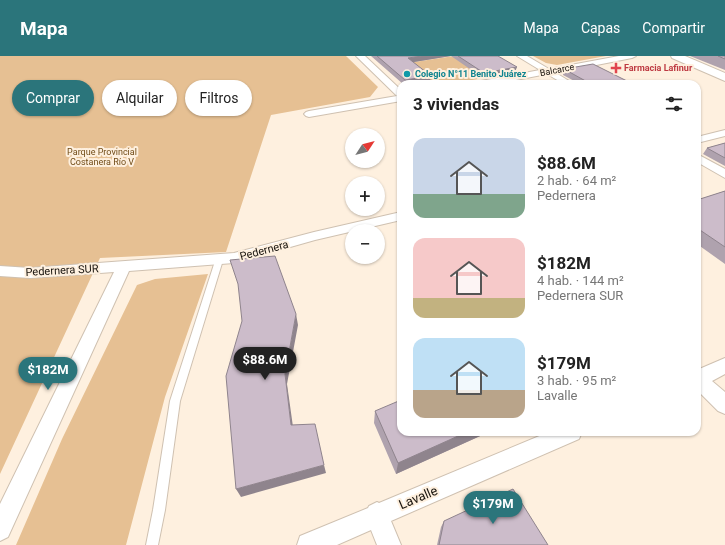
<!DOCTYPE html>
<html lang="es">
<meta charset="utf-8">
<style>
body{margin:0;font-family:Roboto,sans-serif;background:#f6f6f6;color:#222;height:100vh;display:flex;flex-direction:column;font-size:15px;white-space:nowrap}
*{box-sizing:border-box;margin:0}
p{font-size:13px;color:#767676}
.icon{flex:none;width:22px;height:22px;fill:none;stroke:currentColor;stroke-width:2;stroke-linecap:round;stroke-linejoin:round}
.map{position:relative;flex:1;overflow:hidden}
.details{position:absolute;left:397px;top:24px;width:304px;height:356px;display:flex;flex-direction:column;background:#fff;border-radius:12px;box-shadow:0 1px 3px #0004}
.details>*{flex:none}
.banner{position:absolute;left:12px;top:24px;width:325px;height:36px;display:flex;gap:8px}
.needle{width:26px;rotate:54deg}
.controls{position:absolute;left:345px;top:72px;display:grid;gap:8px}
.controls a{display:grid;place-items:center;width:40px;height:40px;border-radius:50%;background:#fff;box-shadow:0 1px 3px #0004;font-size:20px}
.price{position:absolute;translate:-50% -34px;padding:0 9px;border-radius:14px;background:#2b757b;color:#fff;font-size:13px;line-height:26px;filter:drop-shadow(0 1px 2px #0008)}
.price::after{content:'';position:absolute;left:50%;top:24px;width:12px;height:9px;margin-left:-6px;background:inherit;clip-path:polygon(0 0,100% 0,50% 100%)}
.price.selected{background:#222;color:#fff}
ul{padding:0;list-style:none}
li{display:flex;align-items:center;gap:12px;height:100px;padding:0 16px}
li span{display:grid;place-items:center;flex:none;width:112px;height:80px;border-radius:12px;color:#555}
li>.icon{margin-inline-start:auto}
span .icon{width:48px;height:48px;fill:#fffc;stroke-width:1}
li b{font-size:17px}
h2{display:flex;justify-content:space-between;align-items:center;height:48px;padding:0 16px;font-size:17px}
.tag{padding:0 14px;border-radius:18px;background:#fff;box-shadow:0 1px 3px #0004;font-size:14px;line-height:36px}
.tag.selected{background:#2b757b;color:#fff}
header{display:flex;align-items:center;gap:24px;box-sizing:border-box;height:56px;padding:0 20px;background:#2b757b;color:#fff}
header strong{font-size:19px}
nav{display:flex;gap:22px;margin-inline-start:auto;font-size:14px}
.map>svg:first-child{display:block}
</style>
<header>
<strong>Mapa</strong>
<nav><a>Mapa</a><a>Capas</a><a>Compartir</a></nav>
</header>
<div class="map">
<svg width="725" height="489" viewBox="0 0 725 489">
<rect width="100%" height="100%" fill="#fef0df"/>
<!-- green -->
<path fill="#e6c093" d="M 0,0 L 346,0 L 378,31 L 370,41 L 271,59 L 226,196 L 100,202 L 0,418 Z
M 454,0 L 483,22 L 450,28 L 434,28 L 408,7 Z
M 533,0 L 606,0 L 557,9 L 546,7 Z
M 208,218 L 165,341 L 126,489 L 16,489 L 62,383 L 137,229 L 155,223 Z"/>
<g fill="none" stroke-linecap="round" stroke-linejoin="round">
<defs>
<path id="service" d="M 216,202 L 222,202 L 223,204 L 180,345 L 165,454 L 158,489 L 146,489 L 153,454 L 170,345 Z"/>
<path id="minor" d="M 356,0 L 365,0 L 401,34 L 401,45 L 309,61 L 306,60 L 304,58 L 306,56 L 309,55 L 397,40 Z
M 517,0 L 527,0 L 549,13 L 619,0 L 636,0 L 632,2 L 556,17 L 574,28 L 564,28 L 547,18 L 495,28 L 477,28 L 481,25 L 540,14 Z
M 725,74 L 725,80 L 697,87 L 697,81 Z
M 697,98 L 725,113 L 725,122 L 697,106 Z
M 401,156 L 401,164 L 315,184 L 234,207 L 129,215 L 8,481 L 0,485 L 0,448 L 114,216 L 30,222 L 0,220 L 0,210 L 30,212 L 234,197 L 314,176 Z
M 725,302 L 725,318 L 712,325 L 725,336 L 725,358 L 718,355 L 697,334 L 697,314 Z
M 549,376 L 582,376 L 579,383 L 391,465 L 401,489 L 377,489 L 371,474 L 337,489 L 297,489 L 300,480 L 368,452 L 369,450 L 377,446 L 379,447 Z"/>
<path id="secondary" d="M 671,0 L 685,0 L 725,17 L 725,25 L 672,2 Z"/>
</defs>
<!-- service casing -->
<use href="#service" stroke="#cfc1b1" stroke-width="2"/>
<!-- minor casing -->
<use href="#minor" stroke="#cfc1b1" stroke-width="2"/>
<!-- secondary casing -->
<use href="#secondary" stroke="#cfc1b1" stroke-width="2"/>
<!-- service -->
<use href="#service" fill="#fff" fill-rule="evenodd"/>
<!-- minor -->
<use href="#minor" fill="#fff" fill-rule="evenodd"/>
<!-- secondary -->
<use href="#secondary" fill="#fff" fill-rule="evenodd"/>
</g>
<!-- wall -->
<path fill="#afa2ae" d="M 371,0 L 498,0 L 515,16 L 483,22 L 451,0 L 413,6 L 431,20 L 430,25 L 413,28 L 403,28 Z
M 690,0 L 725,0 L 725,14 Z
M 564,13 L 633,28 L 580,28 L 563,19 Z
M 725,87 L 725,110 L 703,98 L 707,92 Z
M 725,135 L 725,208 L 697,188 L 697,144 Z
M 375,355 L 489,376 L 396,418 L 374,367 Z
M 444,465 L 548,489 L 437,489 L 441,471 Z"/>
<!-- shaded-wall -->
<path fill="#8f848d" d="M 422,0 L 451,0 L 408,7 L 408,2 Z
M 517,11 L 515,16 L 483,22 L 484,17 Z
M 431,20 L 430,25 L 413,28 L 404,28 L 405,24 Z
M 296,258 L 298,269 L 287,328 L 294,378 L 291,369 L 285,318 Z
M 467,376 L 489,376 L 396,418 L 398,407 Z
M 324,409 L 326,417 L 241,441 L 236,433 Z"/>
<!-- building -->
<path fill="#ccbcca" stroke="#8f848d" d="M 377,0 L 422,0 L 408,2 L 431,20 L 405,24 Z
M 458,0 L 498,0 L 517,11 L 484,17 Z
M 718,0 L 725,0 L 725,3 Z
M 593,8 L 633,28 L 591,28 L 564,13 Z
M 725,87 L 725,102 L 707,92 Z
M 725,135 L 725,191 L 697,172 L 697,144 Z
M 275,200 L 296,258 L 285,318 L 291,369 L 315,368 L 324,409 L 236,433 L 226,320 L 242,265 L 238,228 L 230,204 Z
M 401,344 L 401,376 L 467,376 L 398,407 L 375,355 Z
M 513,433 L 548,489 L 439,489 L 444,465 Z"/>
<!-- markers -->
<path fill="#e0444e" stroke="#fef0df" stroke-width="1.5" d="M614 6h4v4h4v4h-4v4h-4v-4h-4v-4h4z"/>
<circle fill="#0f9aa8" stroke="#fef0df" stroke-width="1.5" cx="407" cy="18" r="4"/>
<g text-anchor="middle" stroke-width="4" stroke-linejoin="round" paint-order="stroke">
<!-- far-health labels -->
<g font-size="9" font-weight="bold" fill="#be3a42" stroke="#fef0df" text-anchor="start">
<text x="624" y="15">Farmacia Lafinur</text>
</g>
<!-- far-street labels -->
<g font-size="9" fill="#18130d" stroke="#fef0df">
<text transform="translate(557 14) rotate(-11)" y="3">Balcarce</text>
</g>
<!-- far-culture labels -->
<g font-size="9" font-weight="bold" fill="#0d838f" stroke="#fef0df" text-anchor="start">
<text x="415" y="21">Colegio N°11 Benito Juárez</text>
</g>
<!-- far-park labels -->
<g font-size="9" fill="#714c18" stroke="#fef0df">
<text x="102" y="99">Parque Provincial<tspan x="102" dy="10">Costanera Río V</tspan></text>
</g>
<!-- street labels -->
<g font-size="11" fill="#18130d" stroke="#fef0df">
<text transform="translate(264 194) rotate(-15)" y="4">Pedernera</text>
<text transform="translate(62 214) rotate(-3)" y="4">Pedernera SUR</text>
</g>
<!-- near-street labels -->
<g font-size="13" fill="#18130d" stroke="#fef0df">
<text transform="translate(418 441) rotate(-23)" y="5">Lavalle</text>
</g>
</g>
</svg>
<div class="controls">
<a><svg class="needle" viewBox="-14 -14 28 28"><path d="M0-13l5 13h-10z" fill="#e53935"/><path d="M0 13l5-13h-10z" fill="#767676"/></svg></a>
<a>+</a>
<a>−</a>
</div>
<b class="price selected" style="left:265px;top:325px">$88.6M</b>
<b class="price" style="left:48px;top:335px">$182M</b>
<b class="price" style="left:493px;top:469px">$179M</b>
<div class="banner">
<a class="tag selected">Comprar</a>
<a class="tag">Alquilar</a>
<a class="tag">Filtros</a>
</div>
<section class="details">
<h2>3 viviendas<svg class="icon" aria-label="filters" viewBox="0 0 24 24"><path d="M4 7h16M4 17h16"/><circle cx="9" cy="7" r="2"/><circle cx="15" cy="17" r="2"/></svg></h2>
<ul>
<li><span style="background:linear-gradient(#c9d6e8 70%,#7fa58c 0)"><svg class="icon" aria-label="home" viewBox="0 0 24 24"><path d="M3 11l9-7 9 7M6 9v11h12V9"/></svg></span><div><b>$88.6M</b><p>2 hab. · 64 m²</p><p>Pedernera</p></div></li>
<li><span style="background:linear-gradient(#f6c9c9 75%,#c2b280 0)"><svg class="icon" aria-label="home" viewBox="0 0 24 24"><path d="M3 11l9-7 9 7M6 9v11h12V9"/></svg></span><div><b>$182M</b><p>4 hab. · 144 m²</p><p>Pedernera SUR</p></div></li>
<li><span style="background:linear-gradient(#bfe0f5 65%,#b9a48a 0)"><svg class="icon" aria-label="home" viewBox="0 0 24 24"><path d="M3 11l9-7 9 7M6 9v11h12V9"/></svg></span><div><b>$179M</b><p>3 hab. · 95 m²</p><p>Lavalle</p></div></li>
</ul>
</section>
</div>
